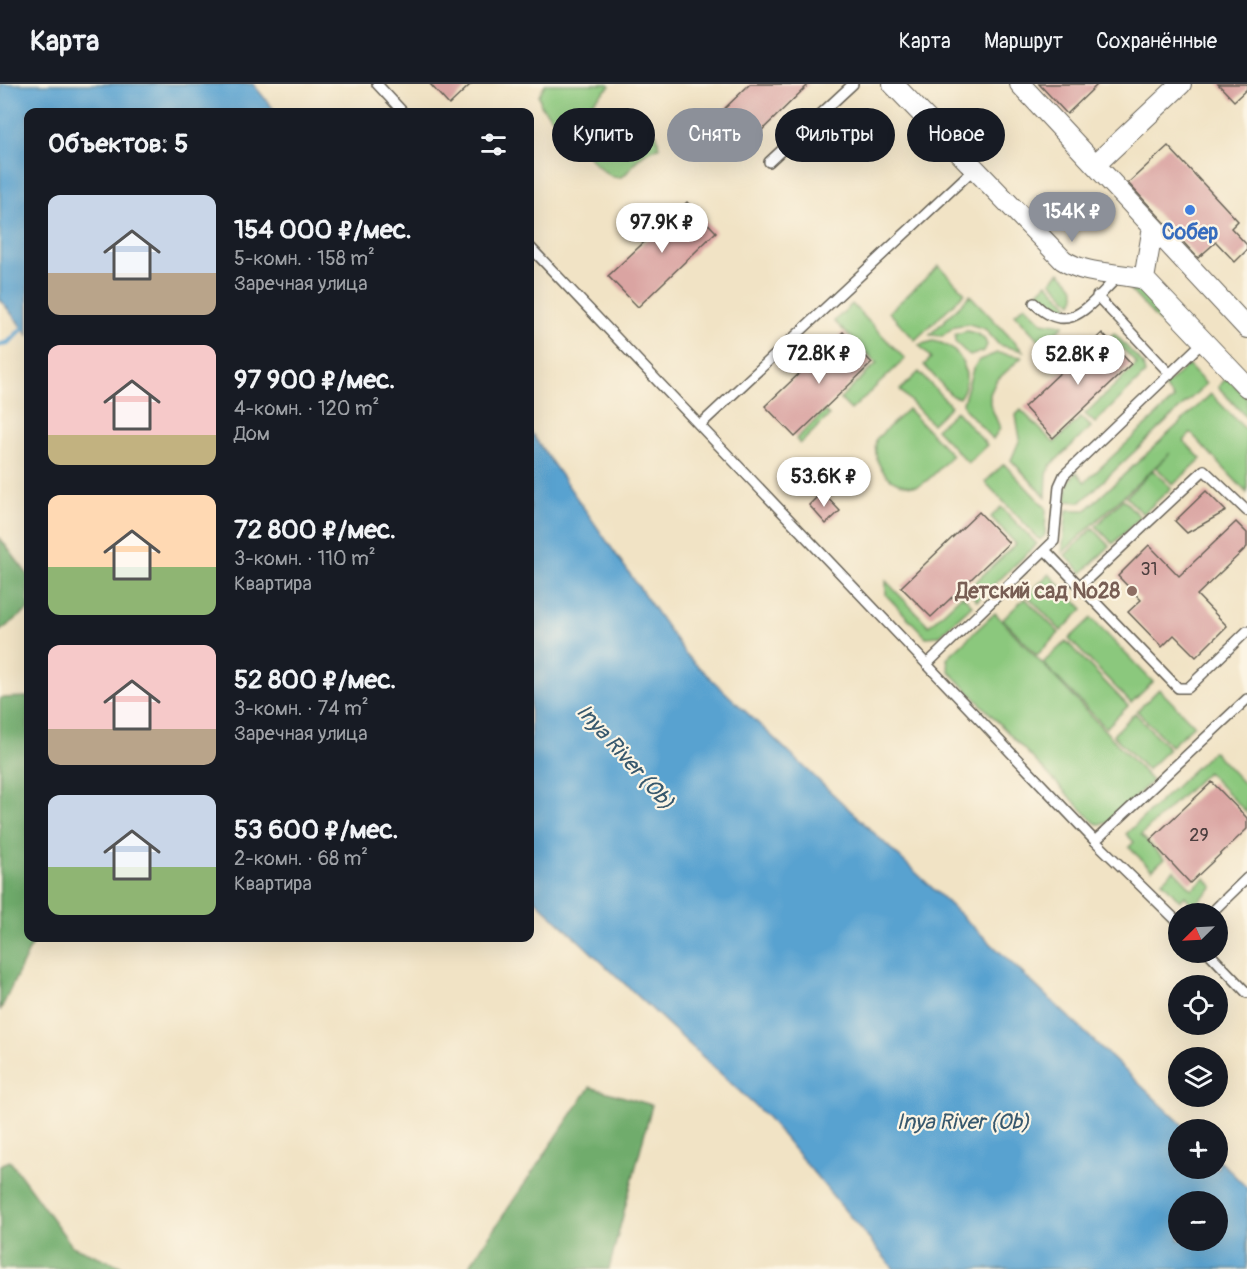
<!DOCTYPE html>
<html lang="ru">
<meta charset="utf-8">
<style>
body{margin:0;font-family:Pangolin,sans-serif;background:#242831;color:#f1f3f6;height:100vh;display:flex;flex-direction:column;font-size:22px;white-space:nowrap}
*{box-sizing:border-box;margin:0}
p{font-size:20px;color:#9ea1a6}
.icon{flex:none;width:33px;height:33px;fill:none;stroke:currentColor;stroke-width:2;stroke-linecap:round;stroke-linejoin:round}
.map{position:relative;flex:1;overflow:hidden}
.drawer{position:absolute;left:24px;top:24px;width:510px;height:834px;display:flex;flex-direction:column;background:#171b24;border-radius:12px;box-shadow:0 6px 24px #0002}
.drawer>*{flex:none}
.top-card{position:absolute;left:552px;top:24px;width:570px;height:54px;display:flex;gap:12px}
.needle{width:39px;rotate:246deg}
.controls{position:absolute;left:1168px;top:819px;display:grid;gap:12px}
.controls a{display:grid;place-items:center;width:60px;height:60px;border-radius:50%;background:#171b24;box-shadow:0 6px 24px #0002;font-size:30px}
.price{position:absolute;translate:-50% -51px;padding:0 14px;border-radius:21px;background:#fff;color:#222;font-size:20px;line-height:39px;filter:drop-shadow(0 2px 3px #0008)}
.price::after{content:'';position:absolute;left:50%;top:36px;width:18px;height:14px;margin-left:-9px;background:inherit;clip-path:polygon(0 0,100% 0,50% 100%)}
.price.on{background:#8c9099;color:#fff}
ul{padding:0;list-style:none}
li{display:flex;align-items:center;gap:18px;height:150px;padding:0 24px}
li span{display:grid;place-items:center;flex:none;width:168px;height:120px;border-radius:12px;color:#555}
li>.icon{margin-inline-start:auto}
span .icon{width:72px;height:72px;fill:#fffc;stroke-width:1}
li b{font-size:26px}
h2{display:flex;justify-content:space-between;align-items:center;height:72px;padding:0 24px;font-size:26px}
.tag{padding:0 21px;border-radius:27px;background:#171b24;box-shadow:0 6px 24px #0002;font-size:21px;line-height:54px}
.tag.on{background:#8c9099;color:#fff}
header{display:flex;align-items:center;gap:36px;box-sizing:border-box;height:84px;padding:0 30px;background:#171b24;border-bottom:2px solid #363941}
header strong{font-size:28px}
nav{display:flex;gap:33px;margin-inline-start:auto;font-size:21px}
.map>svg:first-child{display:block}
</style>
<header>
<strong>Карта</strong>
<nav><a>Карта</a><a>Маршрут</a><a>Сохранённые</a></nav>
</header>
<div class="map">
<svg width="1247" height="1185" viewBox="0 0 1247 1185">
<rect width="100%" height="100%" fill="#fcf5e5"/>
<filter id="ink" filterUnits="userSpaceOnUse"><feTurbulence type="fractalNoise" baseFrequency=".0167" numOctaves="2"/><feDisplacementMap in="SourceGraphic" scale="12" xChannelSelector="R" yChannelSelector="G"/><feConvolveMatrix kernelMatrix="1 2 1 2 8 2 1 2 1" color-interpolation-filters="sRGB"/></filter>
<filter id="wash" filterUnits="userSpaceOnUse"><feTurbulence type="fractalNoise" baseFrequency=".008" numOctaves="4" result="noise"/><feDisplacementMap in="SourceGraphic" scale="24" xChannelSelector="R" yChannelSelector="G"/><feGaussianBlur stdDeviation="1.35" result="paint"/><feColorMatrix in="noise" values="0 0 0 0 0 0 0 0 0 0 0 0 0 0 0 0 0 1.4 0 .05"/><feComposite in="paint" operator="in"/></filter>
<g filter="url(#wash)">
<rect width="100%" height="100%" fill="#f1e3c5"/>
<!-- green -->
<path fill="#8bc87d" stroke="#54724c" stroke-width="1.5" d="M 545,0 L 608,0 L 610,2 L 563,46 L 541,22 L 539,11 Z
M 635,28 L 657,51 L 659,64 C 621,70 634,122 588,72 Z
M 939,182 L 965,209 L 915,256 L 889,228 Z
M 1060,188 C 1069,197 1081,205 1072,219 L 1051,197 Z
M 1047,199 L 1069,222 C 1053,230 1047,220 1037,209 Z
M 1136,205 L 1142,206 L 1180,245 L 1181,261 L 1130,206 Z
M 970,211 L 1023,267 L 999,261 L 985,245 L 969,240 L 955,242 L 942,252 L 930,251 Z
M 852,220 L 905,275 L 851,326 L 840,315 L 877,279 L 834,237 Z
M 1025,221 L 1042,238 L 1064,241 L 1052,252 L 1055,256 L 1046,264 L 1015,230 Z
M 967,247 C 976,249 984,251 987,261 L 984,267 L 970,272 L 955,258 L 955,250 Z
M 1114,249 L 1143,280 L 1145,290 L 1095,339 L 1085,330 L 1137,280 L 1111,252 Z
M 933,257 C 960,261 976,291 959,314 L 952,312 L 924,281 L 931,274 L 919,261 Z
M 997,269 L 1022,273 L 996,297 L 990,310 L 990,320 L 1000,344 L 993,355 L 965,325 L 963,319 L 973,285 L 979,276 Z
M 1188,281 L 1206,300 L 1081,418 L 1066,417 L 1068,399 L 1076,388 L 1085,398 L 1174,315 L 1164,303 Z
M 919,288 L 951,322 L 932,340 L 900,306 Z
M 1227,294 L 1247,314 L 1247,334 L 1218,303 Z
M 1211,310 L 1247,347 L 1247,409 L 1191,349 L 1184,357 L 1201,375 L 1173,401 L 1156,383 L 1170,369 L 1062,469 L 1067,426 L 1086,426 Z
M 908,325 L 952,371 C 943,380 931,396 920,401 C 917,403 910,402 906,401 C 883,397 873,376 876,355 Z
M 1021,326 L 1054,359 L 1081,333 L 1091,343 L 1050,382 L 1047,391 L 1046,413 L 1011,376 L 1020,355 L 1016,331 Z
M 825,327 L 829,332 L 800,360 L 796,355 Z
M 956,327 L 987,361 L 968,379 L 936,345 Z
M 1004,380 L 1046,424 L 1045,451 L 1040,456 L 985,398 Z
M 1153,386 L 1171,404 L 1143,430 L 1126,413 Z
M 1123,415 L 1140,433 L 1113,460 L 1096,442 Z
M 1001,423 L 1037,460 L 977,517 L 967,506 L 1016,460 L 991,433 Z
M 1093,444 L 1110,462 L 1082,489 L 1065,471 Z
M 1049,490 L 1083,525 L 1061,547 L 1027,511 Z
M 886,497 L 929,542 L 962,511 L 972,521 L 939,552 L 926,553 L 886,511 Z
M 1025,514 L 1059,549 L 1037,571 L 1003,535 Z
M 995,529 L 1152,697 L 1107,739 L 1098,740 L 1094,738 L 949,587 L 947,575 L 950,571 Z
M 1091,534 L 1153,598 L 1131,619 L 1069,555 Z
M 1066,557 L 1128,622 L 1106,644 L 1043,579 Z
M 1159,605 L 1194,641 L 1171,662 L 1137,627 Z
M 1135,629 L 1169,665 L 1147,686 L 1113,651 Z
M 1213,667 L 1247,703 L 1247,729 L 1207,688 L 1141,751 L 1164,775 L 1152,786 L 1129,763 L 1134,758 L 1126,750 Z
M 1174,786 L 1192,805 L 1205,794 L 1213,803 L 1193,822 L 1185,812 L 1180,817 L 1162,797 Z"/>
<!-- forest -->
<path fill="#70ac6c" stroke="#466444" stroke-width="1.5" d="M 0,454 L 28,491 L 28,526 L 0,547 Z
M 28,613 L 28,854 L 35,854 L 0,927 L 0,614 Z
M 590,1003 L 652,1021 L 609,1185 L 467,1185 Z
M 10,1077 L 72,1162 L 128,1185 L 0,1185 L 0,1081 Z"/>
<!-- water -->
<path fill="#59a2d0" stroke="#3a5f76" stroke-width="1.5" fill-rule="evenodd" d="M 0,0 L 253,0 L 276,28 L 28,28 L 28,251 L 0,215 Z
M 530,347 L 687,572 L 1187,1045 L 1179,1046 L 1179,1084 L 1218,1084 L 1218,1075 L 1247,1104 L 1247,1185 L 894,1185 L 767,1033 L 530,811 ZM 1179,1118 L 1218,1118 L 1218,1156 L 1179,1156 Z"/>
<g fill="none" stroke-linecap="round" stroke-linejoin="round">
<!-- stream -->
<path stroke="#59a2d0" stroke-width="5" d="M 0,261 L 9,258 L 23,244"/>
</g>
<g id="blocks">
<!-- building -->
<path fill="#daa4a2" d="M 430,0 L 471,0 L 449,21 Z
M 750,0 L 809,0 L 751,57 L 722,27 Z
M 1039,0 L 1098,0 L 1067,30 Z
M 1218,0 L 1247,0 L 1247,5 L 1234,17 Z
M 1168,62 L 1238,137 L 1231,144 L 1247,161 L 1247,166 L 1235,178 L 1216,158 L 1198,174 L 1128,99 Z
M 687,118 L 716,148 L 638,223 L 608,192 Z
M 843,248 L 872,279 L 795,353 L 765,322 Z
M 1102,249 L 1131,280 L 1053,354 L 1024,323 Z
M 1206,407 L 1226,427 L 1187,449 L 1175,437 Z
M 822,408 L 840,427 L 826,440 L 809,421 Z
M 979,428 L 1009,459 L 931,533 L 901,503 Z
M 1236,438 L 1247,449 L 1247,463 L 1197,511 L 1227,542 L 1196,573 L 1174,551 L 1162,563 L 1128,528 L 1141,516 L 1118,492 L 1149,461 L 1179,492 Z
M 1212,698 L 1247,734 L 1247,745 L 1190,799 L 1150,756 Z"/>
</g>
</g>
<g filter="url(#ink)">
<use href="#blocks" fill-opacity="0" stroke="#676257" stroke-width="1.5"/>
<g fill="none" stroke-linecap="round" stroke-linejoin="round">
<defs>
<path id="lane" d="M 377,0 L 403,28
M 769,78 L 853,0
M 530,163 L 1095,757 L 1179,839
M 1097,212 L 1170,290
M 1034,219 C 1070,255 1090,219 1118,193
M 700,341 L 974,85
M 1046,467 L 1178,604 L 1188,604 L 1247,547
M 1080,502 L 1204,386 L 1247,427
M 927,580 L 1054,457 L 1059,402 L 1064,391 L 1203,258
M 1095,757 L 1247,615
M 1210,830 L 1247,794
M 1208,868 L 1247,909"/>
<path id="street" d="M 893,0 L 1063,176 C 1087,192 1117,188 1144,195 L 1247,303
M 1020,0 L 1247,244
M 1096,80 L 1181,0
M 1144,195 L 1153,143"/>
</defs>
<!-- lane casing -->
<use href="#lane" stroke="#676257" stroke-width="12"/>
<!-- street casing -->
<use href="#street" stroke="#676257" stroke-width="22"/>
<!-- lane -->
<use href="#lane" stroke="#fff" stroke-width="9"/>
<!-- street -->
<use href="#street" stroke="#fff" stroke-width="20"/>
</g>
</g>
<!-- markers -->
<circle fill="#3f7fe0" stroke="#fcf5e5" stroke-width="2" cx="1190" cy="126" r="6"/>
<circle fill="#8d6e63" stroke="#fcf5e5" stroke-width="2" cx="1132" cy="507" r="6"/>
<g text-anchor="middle" stroke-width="4.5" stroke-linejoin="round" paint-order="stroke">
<!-- number labels -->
<g font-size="18" fill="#4c3e3e">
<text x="1149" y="491">31</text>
<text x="1199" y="757">29</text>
</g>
<!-- shop labels -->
<g font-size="21" font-weight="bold" fill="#366cbe" stroke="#fcf5e5">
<text x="1190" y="155">Собер</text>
</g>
<!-- education labels -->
<g font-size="21" font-weight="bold" fill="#785e54" stroke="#fcf5e5" text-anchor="end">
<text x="1120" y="514">Детский сад №28</text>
</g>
<!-- water labels -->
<g font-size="22" font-style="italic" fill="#37586d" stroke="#fcf5e5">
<text transform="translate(626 672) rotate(48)" y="8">Inya River (Ob)</text>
<text x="963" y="1045">Inya River (Ob)</text>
</g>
</g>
</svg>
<div class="controls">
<a><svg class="needle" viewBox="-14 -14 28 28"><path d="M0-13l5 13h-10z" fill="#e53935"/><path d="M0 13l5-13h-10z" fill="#9ea1a6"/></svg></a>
<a><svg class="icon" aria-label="locate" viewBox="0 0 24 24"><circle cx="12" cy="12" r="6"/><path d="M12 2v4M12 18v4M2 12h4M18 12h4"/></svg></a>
<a><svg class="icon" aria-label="layers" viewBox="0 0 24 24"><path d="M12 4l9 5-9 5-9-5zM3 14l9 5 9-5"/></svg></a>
<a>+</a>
<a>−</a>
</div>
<b class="price on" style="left:1072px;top:159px">154K ₽</b>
<b class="price" style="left:662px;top:170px">97.9K ₽</b>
<b class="price" style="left:819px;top:301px">72.8K ₽</b>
<b class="price" style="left:1078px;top:302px">52.8K ₽</b>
<b class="price" style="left:824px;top:424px">53.6K ₽</b>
<div class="top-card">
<a class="tag">Купить</a>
<a class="tag on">Снять</a>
<a class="tag">Фильтры</a>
<a class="tag">Новое</a>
</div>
<section class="drawer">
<h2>Объектов: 5<svg class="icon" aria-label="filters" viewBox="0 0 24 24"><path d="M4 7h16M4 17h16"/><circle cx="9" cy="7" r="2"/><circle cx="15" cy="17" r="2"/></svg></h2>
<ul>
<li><span style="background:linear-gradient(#c9d6e8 65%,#b9a48a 0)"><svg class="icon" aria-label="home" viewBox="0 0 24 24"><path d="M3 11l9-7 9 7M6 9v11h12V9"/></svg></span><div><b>154 000 ₽/мес.</b><p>5-комн. · 158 m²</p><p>Заречная улица</p></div></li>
<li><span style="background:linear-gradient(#f6c9c9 75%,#c2b280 0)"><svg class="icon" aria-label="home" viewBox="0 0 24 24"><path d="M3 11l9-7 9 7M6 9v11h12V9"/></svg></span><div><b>97 900 ₽/мес.</b><p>4-комн. · 120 m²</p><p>Дом</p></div></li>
<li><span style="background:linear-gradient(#ffd9b3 60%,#8fb573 0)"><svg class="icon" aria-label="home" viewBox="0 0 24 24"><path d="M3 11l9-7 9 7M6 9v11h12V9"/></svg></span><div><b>72 800 ₽/мес.</b><p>3-комн. · 110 m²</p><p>Квартира</p></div></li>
<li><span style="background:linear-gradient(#f6c9c9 70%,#b9a48a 0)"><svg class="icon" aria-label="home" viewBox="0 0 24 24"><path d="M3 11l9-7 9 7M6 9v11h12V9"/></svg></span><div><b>52 800 ₽/мес.</b><p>3-комн. · 74 m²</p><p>Заречная улица</p></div></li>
<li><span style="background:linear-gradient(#c9d6e8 60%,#8fb573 0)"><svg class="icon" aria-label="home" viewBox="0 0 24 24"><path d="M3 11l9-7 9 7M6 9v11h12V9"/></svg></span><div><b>53 600 ₽/мес.</b><p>2-комн. · 68 m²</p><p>Квартира</p></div></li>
</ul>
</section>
</div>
